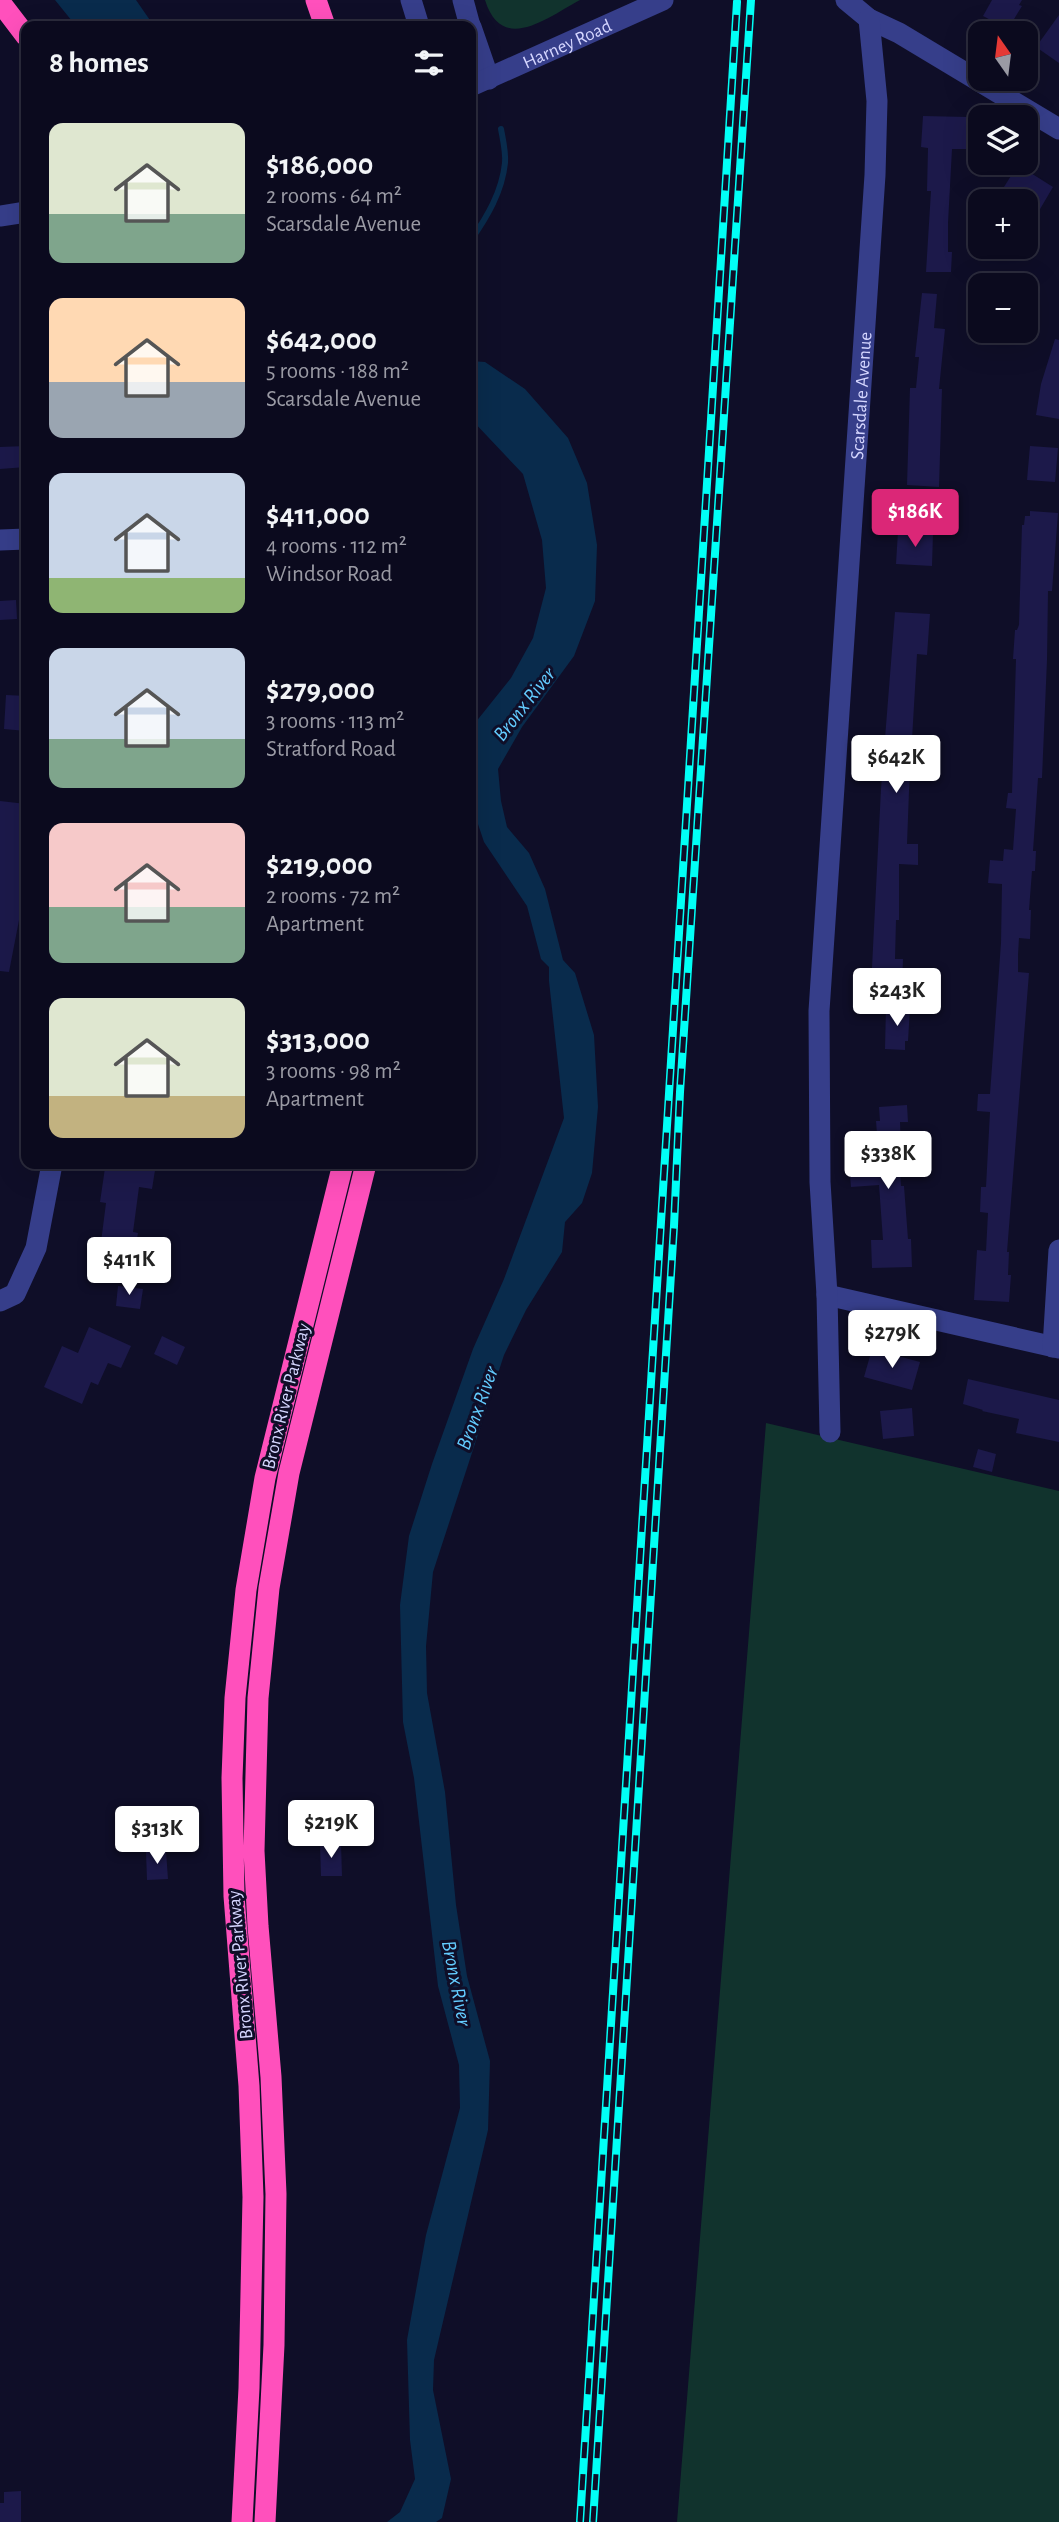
<!DOCTYPE html>
<meta charset="utf-8">
<style>
body{margin:0;font-family:"Alegreya Sans",sans-serif;background:#141327;color:#f1f3f6;height:100vh;display:flex;flex-direction:column;font-size:26px;white-space:nowrap}
*{box-sizing:border-box;margin:0}
p{font-size:23px;color:#9a9aa4}
.icon{flex:none;width:38px;height:38px;fill:none;stroke:currentColor;stroke-width:2;stroke-linecap:round;stroke-linejoin:round}
.map{position:relative;flex:1;overflow:hidden}
.side{position:absolute;left:21px;top:21px;width:455px;height:1148px;display:flex;flex-direction:column;background:#0b0a1e;border-radius:14px;box-shadow:0 7px 28px #0002,0 0 0 2px #2b2b3c}
.side>*{flex:none}
.needle{width:46px;rotate:346deg}
.fabs{position:absolute;left:968px;top:21px;display:grid;gap:14px}
.fabs a{display:grid;place-items:center;width:70px;height:70px;border-radius:14px;background:#0b0a1e;box-shadow:0 7px 28px #0002,0 0 0 2px #2b2b3c;font-size:35px}
.price{position:absolute;translate:-50% -60px;padding:0 16px;border-radius:7px;background:#fff;color:#222;font-size:23px;line-height:46px;filter:drop-shadow(0 2px 4px #0008)}
.price::after{content:'';position:absolute;left:50%;top:42px;width:21px;height:16px;margin-left:-10px;background:inherit;clip-path:polygon(0 0,100% 0,50% 100%)}
.price.active{background:#db2777;color:#fff}
ul{padding:0;list-style:none}
li{display:flex;align-items:center;gap:21px;height:175px;padding:0 28px}
li span{display:grid;place-items:center;flex:none;width:196px;height:140px;border-radius:14px;color:#555}
li>.icon{margin-inline-start:auto}
span .icon{width:84px;height:84px;fill:#fffc;stroke-width:1}
li b{font-size:30px}
h2{display:flex;justify-content:space-between;align-items:center;height:84px;padding:0 28px;font-size:30px}
.map>svg:first-child{display:block}
</style>
<div class="map">
<svg width="1059" height="2522" viewBox="0 0 1059 2522">
<rect width="100%" height="100%" fill="#0f0e28"/>
<!-- green -->
<path fill="#11332d" d="M 485,0 L 580,0 C 548,17 502,55 485,0 Z
M 766,1423 L 1059,1491 L 1059,2522 L 677,2522 Z"/>
<!-- water -->
<path fill="#092b4c" d="M 55,0 L 136,0 L 154,26 L 76,26 Z
M 471,361 L 485,362 L 525,389 L 568,438 L 587,483 L 597,545 L 595,601 L 574,656 L 522,727 L 498,769 L 501,801 L 507,827 L 529,853 L 545,889 L 563,960 L 575,973 L 594,1035 L 598,1107 L 592,1173 L 582,1203 L 565,1222 L 562,1252 L 526,1310 L 504,1355 L 433,1572 L 426,1646 L 427,1693 L 445,1792 L 456,1905 L 467,1976 L 490,2061 L 488,2130 L 434,2360 L 433,2390 L 451,2479 L 442,2518 L 436,2522 L 387,2522 L 400,2512 L 415,2479 L 410,2440 L 407,2340 L 426,2235 L 460,2108 L 459,2065 L 438,1986 L 414,1778 L 403,1722 L 400,1605 L 409,1536 L 432,1464 L 473,1349 L 504,1279 L 564,1118 L 549,981 L 549,967 L 541,959 L 527,906 L 484,842 L 471,803 L 471,728 L 511,678 L 533,638 L 546,588 L 542,540 L 523,474 L 471,419 Z"/>
<g fill="none" stroke-linecap="round" stroke-linejoin="round">
<!-- stream -->
<path stroke="#092b4c" stroke-width="6" d="M 471,240 C 487,217 502,192 505,163 C 506,152 503,140 501,129"/>
</g>
<!-- building -->
<path fill="#1c194a" d="M 992,0 L 1022,0 L 1019,5 L 1022,6 L 1008,29 L 983,16 Z
M 1059,15 L 1059,63 L 1036,47 Z
M 923,116 L 968,117 L 967,149 L 952,149 L 948,223 L 948,252 L 952,252 L 951,272 L 926,272 L 931,191 L 927,191 L 928,148 L 921,147 Z
M 1026,170 L 1053,187 L 1026,233 L 1026,201 L 1008,201 L 1013,194 L 1004,187 L 1014,171 L 1022,176 Z
M 922,293 L 937,294 L 934,328 L 945,329 L 939,389 L 942,389 L 939,487 L 907,485 L 910,388 L 916,388 L 919,357 L 915,357 Z
M 1055,339 L 1059,340 L 1059,419 L 1036,415 L 1041,384 Z
M 26,446 L 26,467 L 0,469 L 0,447 Z
M 1030,446 L 1058,448 L 1055,482 L 1027,480 Z
M 1030,511 L 1058,513 L 1052,591 L 1048,591 L 1047,660 L 1042,778 L 1038,778 L 1033,851 L 1036,851 L 1035,871 L 1032,871 L 1029,910 L 1031,910 L 1030,939 L 1019,938 L 1018,955 L 1018,972 L 1029,973 L 1007,1252 L 1009,1252 L 1008,1275 L 1011,1275 L 1009,1302 L 974,1300 L 977,1250 L 986,1251 L 988,1213 L 980,1212 L 981,1187 L 986,1187 L 990,1112 L 977,1111 L 978,1094 L 990,1094 L 1001,943 L 1002,884 L 988,883 L 990,860 L 1003,861 L 1004,849 L 1013,850 L 1016,809 L 1006,808 L 1008,793 L 1012,793 L 1016,659 L 1013,659 L 1015,630 L 1017,630 L 1019,625 L 1022,525 L 1024,525 L 1025,516 L 1030,516 Z
M 898,531 L 933,533 L 932,566 L 896,564 Z
M 16,600 L 17,619 L 0,620 L 0,601 Z
M 895,612 L 930,614 L 927,655 L 917,654 L 909,791 L 907,844 L 918,844 L 918,865 L 899,864 L 899,920 L 896,920 L 895,959 L 903,959 L 902,988 L 871,987 L 881,789 Z
M 6,695 L 26,696 L 26,731 L 4,729 Z
M 0,801 L 26,804 L 26,846 L 20,915 L 9,972 L 0,971 Z
M 886,1007 L 910,1008 L 908,1041 L 905,1041 L 905,1050 L 885,1049 Z
M 907,1105 L 908,1122 L 900,1122 L 901,1150 L 899,1150 L 901,1186 L 904,1186 L 908,1239 L 911,1239 L 912,1267 L 872,1268 L 871,1240 L 883,1240 L 879,1185 L 851,1187 L 849,1163 L 879,1161 L 876,1121 L 880,1121 L 879,1107 Z
M 122,1164 L 156,1164 L 152,1189 L 139,1187 L 133,1232 L 138,1233 L 135,1250 L 126,1249 L 121,1282 L 88,1277 L 93,1248 L 100,1250 L 106,1203 L 100,1202 L 105,1168 L 121,1170 Z
M 118,1286 L 143,1289 L 140,1309 L 116,1306 Z
M 89,1327 L 131,1346 L 121,1368 L 108,1363 L 98,1385 L 91,1382 L 82,1404 L 44,1387 L 62,1346 L 78,1353 Z
M 162,1336 L 185,1347 L 177,1365 L 154,1354 Z
M 872,1349 L 920,1362 L 912,1390 L 864,1377 Z
M 968,1379 L 1059,1400 L 1059,1442 L 1016,1433 L 1019,1419 L 982,1411 L 983,1410 L 963,1404 Z
M 912,1408 L 914,1436 L 883,1439 L 880,1411 Z
M 978,1449 L 996,1454 L 992,1472 L 973,1467 Z
M 341,1843 L 342,1876 L 321,1876 L 320,1844 Z
M 166,1851 L 168,1879 L 147,1880 L 146,1852 Z
M 21,2491 L 21,2522 L 0,2522 L 0,2503 L 4,2503 L 4,2492 Z"/>
<g fill="none" stroke-linecap="round" stroke-linejoin="round">
<!-- minor -->
<g stroke="#363e8a" stroke-width="21">
<path d="M 411,0 L 419,26"/>
<path d="M 463,0 L 470,26"/>
<path d="M 846,0 L 869,19 L 899,33 L 1059,129"/>
<path d="M 471,27 L 489,79"/>
<path id="s1" d="M 471,86 L 663,0"/>
<path d="M 0,216 L 26,212"/>
<path d="M 0,540 L 26,539"/>
<path d="M 827,1295 L 1059,1348"/>
<path d="M 0,1301 L 15,1294 L 36,1248 L 52,1164"/>
<path d="M 1053,1347 L 1059,1250"/>
<path id="s2" d="M 830,1432 L 827,1295 L 820,1182 L 819,1011 L 875,175 L 877,101 L 869,19"/>
</g>
<!-- highway -->
<path stroke="#ff50bc" stroke-width="21" d="M 316,0 L 325,26
M 0,2 L 26,36
M 242,2522 L 249,2388 L 253,2197 L 249,2086 L 234,1896 L 232,1778 L 235,1698 L 246,1590 L 265,1478 L 343,1164
M 265,2522 L 274,2345 L 276,2194 L 271,2077 L 258,1926 L 254,1851 L 258,1698 L 269,1588 L 289,1473 L 366,1164"/>
<defs>
<path id="rail" d="M 580,2522 L 737,2
M 593,2522 L 674,1226 L 680,1092 L 751,0"/>
</defs>
<!-- rail casing -->
<use href="#rail" stroke="#01fff6" stroke-width="8"/>
<!-- rail -->
<use href="#rail" stroke="#0f0e28" stroke-width="5" stroke-dasharray="16" stroke-linecap="butt"/>
</g>
<g text-anchor="middle" stroke-width="6" stroke-linejoin="round" paint-order="stroke">
<!-- street labels -->
<g font-size="19" fill="#d5d6ff" stroke="#0f0e28">
<text dy="7" stroke="none"><textPath href="#s1" startOffset="105">Harney Road</textPath></text>
<text dy="7" stroke="none"><textPath href="#s2" startOffset="1038">Scarsdale Avenue</textPath></text>
<text transform="translate(285 1396) rotate(-76)" y="7">Bronx River Parkway</text>
<text transform="translate(239 1965) rotate(-95)" y="7">Bronx River Parkway</text>
</g>
<!-- water labels -->
<g font-size="21" font-style="italic" fill="#63ccff" stroke="#0f0e28">
<text transform="translate(524 704) rotate(-52)" y="7">Bronx River</text>
<text transform="translate(477 1408) rotate(-70)" y="7">Bronx River</text>
<text transform="translate(457 1983) rotate(79)" y="7">Bronx River</text>
</g>
</g>
</svg>
<div class="fabs">
<a><svg class="needle" viewBox="-14 -14 28 28"><path d="M0-13l5 13h-10z" fill="#e53935"/><path d="M0 13l5-13h-10z" fill="#9a9aa4"/></svg></a>
<a><svg class="icon" aria-label="layers" viewBox="0 0 24 24"><path d="M12 4l9 5-9 5-9-5zM3 14l9 5 9-5"/></svg></a>
<a>+</a>
<a>−</a>
</div>
<b class="price active" style="left:915px;top:549px">$186K</b>
<b class="price" style="left:896px;top:795px">$642K</b>
<b class="price" style="left:897px;top:1028px">$243K</b>
<b class="price" style="left:888px;top:1191px">$338K</b>
<b class="price" style="left:129px;top:1297px">$411K</b>
<b class="price" style="left:892px;top:1370px">$279K</b>
<b class="price" style="left:331px;top:1860px">$219K</b>
<b class="price" style="left:157px;top:1866px">$313K</b>
<section class="side">
<h2>8 homes<svg class="icon" aria-label="filters" viewBox="0 0 24 24"><path d="M4 7h16M4 17h16"/><circle cx="9" cy="7" r="2"/><circle cx="15" cy="17" r="2"/></svg></h2>
<ul>
<li><span style="background:linear-gradient(#dfe7d0 65%,#7fa58c 0)"><svg class="icon" aria-label="home" viewBox="0 0 24 24"><path d="M3 11l9-7 9 7M6 9v11h12V9"/></svg></span><div><b>$186,000</b><p>2 rooms · 64 m²</p><p>Scarsdale Avenue</p></div></li>
<li><span style="background:linear-gradient(#ffd9b3 60%,#9aa5b1 0)"><svg class="icon" aria-label="home" viewBox="0 0 24 24"><path d="M3 11l9-7 9 7M6 9v11h12V9"/></svg></span><div><b>$642,000</b><p>5 rooms · 188 m²</p><p>Scarsdale Avenue</p></div></li>
<li><span style="background:linear-gradient(#c9d6e8 75%,#8fb573 0)"><svg class="icon" aria-label="home" viewBox="0 0 24 24"><path d="M3 11l9-7 9 7M6 9v11h12V9"/></svg></span><div><b>$411,000</b><p>4 rooms · 112 m²</p><p>Windsor Road</p></div></li>
<li><span style="background:linear-gradient(#c9d6e8 65%,#7fa58c 0)"><svg class="icon" aria-label="home" viewBox="0 0 24 24"><path d="M3 11l9-7 9 7M6 9v11h12V9"/></svg></span><div><b>$279,000</b><p>3 rooms · 113 m²</p><p>Stratford Road</p></div></li>
<li><span style="background:linear-gradient(#f6c9c9 60%,#7fa58c 0)"><svg class="icon" aria-label="home" viewBox="0 0 24 24"><path d="M3 11l9-7 9 7M6 9v11h12V9"/></svg></span><div><b>$219,000</b><p>2 rooms · 72 m²</p><p>Apartment</p></div></li>
<li><span style="background:linear-gradient(#dfe7d0 70%,#c2b280 0)"><svg class="icon" aria-label="home" viewBox="0 0 24 24"><path d="M3 11l9-7 9 7M6 9v11h12V9"/></svg></span><div><b>$313,000</b><p>3 rooms · 98 m²</p><p>Apartment</p></div></li>
</ul>
</section>
</div>
